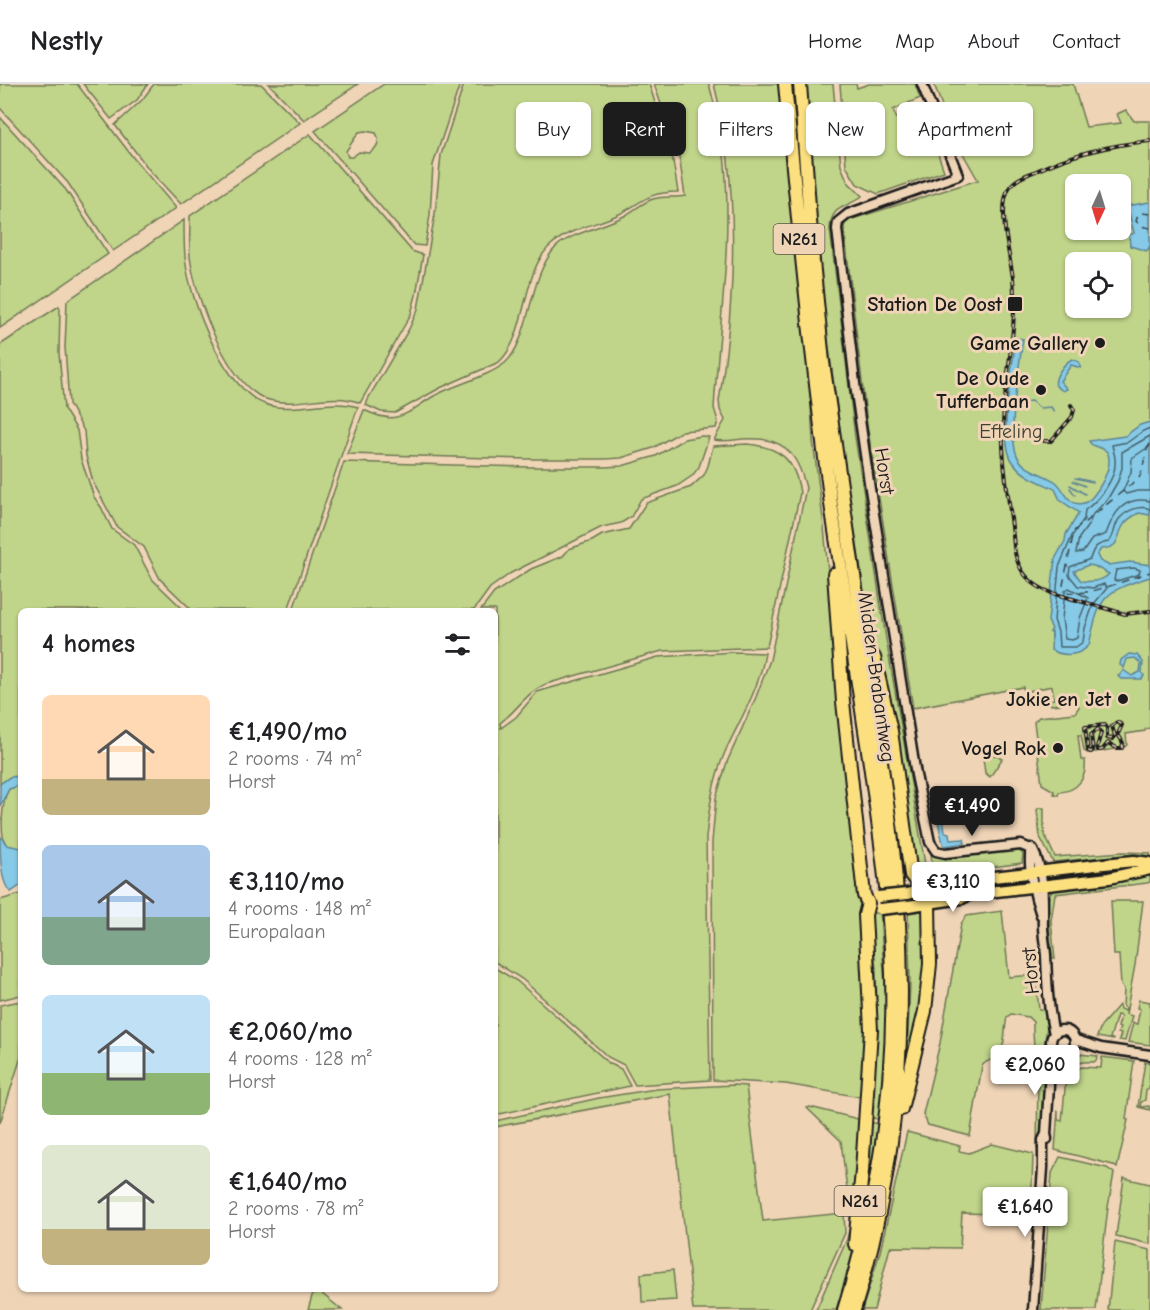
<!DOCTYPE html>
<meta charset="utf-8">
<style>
body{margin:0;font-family:"Comic Neue",sans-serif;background:#f6f6f6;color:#202124;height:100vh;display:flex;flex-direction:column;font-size:22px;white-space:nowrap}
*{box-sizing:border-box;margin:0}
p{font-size:20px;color:#757577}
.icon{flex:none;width:33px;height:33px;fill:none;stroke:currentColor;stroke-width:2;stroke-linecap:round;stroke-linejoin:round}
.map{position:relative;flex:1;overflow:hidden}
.details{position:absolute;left:18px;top:524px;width:480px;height:684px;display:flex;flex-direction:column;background:#fff;border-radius:9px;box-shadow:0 2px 4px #0004}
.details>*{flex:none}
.guide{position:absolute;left:516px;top:18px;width:543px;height:54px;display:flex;gap:12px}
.needle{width:39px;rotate:184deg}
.buttons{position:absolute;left:1065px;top:90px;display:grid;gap:12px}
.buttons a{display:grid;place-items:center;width:66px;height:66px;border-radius:9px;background:#fff;box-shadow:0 2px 4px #0004;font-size:30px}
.price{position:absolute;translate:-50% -51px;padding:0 14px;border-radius:6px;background:#fff;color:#222;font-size:20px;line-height:39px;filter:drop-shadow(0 2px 3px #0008)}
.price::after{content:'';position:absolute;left:50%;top:36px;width:18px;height:14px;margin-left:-9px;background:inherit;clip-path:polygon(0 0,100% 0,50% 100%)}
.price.selected{background:#1c1c1c;color:#fff}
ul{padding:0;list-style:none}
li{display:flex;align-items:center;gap:18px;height:150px;padding:0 24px}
li span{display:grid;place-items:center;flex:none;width:168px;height:120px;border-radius:9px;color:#555}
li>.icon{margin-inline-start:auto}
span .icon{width:72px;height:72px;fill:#fffc;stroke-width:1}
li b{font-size:26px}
h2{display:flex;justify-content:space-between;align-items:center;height:72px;padding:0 24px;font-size:26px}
.tag{padding:0 21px;border-radius:9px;background:#fff;box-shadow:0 2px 4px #0004;font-size:21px;line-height:54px}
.tag.selected{background:#1c1c1c;color:#fff}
header{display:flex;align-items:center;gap:36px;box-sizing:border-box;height:84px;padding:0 30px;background:#fff;border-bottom:2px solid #e0e0e0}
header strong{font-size:28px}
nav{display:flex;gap:33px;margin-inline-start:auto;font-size:21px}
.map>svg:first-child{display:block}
</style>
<header>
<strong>Nestly</strong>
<nav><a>Home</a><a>Map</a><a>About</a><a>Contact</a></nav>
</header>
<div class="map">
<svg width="1150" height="1226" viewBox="0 0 1150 1226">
<rect width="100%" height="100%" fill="#efd4b6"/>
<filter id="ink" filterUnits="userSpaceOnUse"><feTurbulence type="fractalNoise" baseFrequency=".0167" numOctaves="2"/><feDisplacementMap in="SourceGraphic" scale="12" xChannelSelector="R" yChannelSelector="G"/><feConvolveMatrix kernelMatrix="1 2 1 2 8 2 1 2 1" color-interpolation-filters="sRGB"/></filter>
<g filter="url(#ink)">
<!-- green -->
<path fill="#c0d48a" stroke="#6e7853" stroke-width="1.5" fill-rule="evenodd" d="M 0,0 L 77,0 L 135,76 L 176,124 L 113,167 L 68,99 L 0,24 Z
M 83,0 L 148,0 L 137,16 L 111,35 Z
M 154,0 L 261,0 L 300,39 L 181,120 L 151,88 L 115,41 L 142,16 Z
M 269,0 L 358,0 L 304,36 Z
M 384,0 L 460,0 L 433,81 L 430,131 L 425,162 L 414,161 L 315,47 ZM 365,47 L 376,49 C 381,57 377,64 370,69 L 359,68 L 352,73 L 348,73 L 346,67 L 359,48 Z
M 464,0 L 649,0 L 672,71 L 678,108 C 644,108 642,120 615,132 C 594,141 569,145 551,161 C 521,187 528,252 499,278 L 440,304 L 395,329 L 381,328 L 366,321 L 369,313 L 409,245 L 418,225 L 435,130 L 441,71 Z
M 654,0 L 709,0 C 716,26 723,54 725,81 C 732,162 719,243 714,324 L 718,337 L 716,344 L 682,347 L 653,364 L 621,374 L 605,375 L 529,375 L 347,370 L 364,326 C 399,343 405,329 434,312 C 453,301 488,293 505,279 C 531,256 528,192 556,163 C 570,149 607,142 626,131 C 635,126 643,118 653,115 C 664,112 675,114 685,112 L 679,72 Z
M 714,0 L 782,0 L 793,148 L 810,304 L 813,357 L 824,443 L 857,814 L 862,825 L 867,912 L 863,1006 L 860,1013 L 786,1000 L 713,996 L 712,758 L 716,714 L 727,678 L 756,613 L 770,576 L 806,404 C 797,367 782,352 743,355 C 734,356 723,358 714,356 L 725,336 L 720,326 L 719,317 C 736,215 740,101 714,0 Z
M 804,0 L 833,0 L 841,82 L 848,98 L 862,112 C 847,125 831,120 830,145 L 855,353 L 886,555 L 926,786 L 929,789 L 933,787 L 931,770 L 941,772 L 1015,764 L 1023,770 L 1022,779 L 926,792 L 921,791 L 917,786 L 895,651 L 869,539 L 849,411 L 822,214 L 813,82 Z
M 840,0 L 856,0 L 857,4 L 869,0 L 915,0 L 920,14 L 893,26 L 903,48 L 927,39 L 944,87 L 878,110 L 857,100 L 846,82 Z
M 934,0 L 1073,0 L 1086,43 L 1121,39 L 1117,30 L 1126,26 L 1134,37 L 1150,37 L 1150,644 L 1146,645 L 1145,647 L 1126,650 L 1127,661 L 1123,664 L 1088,669 L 1084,667 L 1081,651 L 1078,651 L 1081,676 L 1085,676 C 1087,694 1078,707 1059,708 L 1058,711 L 1054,710 L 1054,707 L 1042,700 L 1034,638 L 1039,633 L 1075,629 L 1079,623 L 1076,614 L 1061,616 L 1061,620 L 1051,621 L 1050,616 L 1054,615 L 1052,602 L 1024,608 L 1023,603 L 913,624 L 867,340 L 844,143 L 846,137 L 978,96 L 953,52 ZM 1076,100 L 1120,100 L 1120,146 L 1076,146 ZM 1076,178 L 1120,178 L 1120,224 L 1076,224 Z
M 0,33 L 66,106 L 108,170 L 0,244 Z
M 310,50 L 412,167 L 423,171 L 416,211 L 411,230 L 360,319 C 332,307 299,324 269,316 C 228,305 195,212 190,173 C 189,159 190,145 190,132 Z
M 184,136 C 184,148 184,161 185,173 C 189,215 226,313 271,322 C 300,328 330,314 358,323 L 288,526 L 192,526 L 160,495 L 144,463 L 117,443 L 93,398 L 86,372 L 84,347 L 69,320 L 65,263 L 67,217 Z
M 59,222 L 60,225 L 59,269 L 64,325 L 77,346 L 81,375 L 94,413 L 101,423 L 112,445 L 134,461 L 152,495 L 184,526 L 21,526 L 21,692 L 10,693 L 0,700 L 0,261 Z
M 702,352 L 709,353 L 699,383 L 692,392 L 677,402 L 641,415 L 631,433 L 621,439 L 602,443 L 511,489 L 490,504 L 474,526 L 293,526 L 344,378 L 529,383 L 605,383 L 622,382 L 656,372 L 684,355 Z
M 747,360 C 780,363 795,375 800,409 L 767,563 L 662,567 L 546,600 C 526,608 517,627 500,639 L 501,644 L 516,633 L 537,608 L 658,573 L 734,568 L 765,569 C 760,604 739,637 725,668 C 713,696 709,724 706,754 L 710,996 L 635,1001 L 624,981 L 608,973 L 522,895 L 495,878 L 495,526 L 481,526 L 494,509 L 531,485 L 563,472 L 569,465 L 592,457 L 602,451 L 629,445 L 646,419 L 691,403 L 704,391 L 708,382 L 713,362 Z
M 997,671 L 1002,675 L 990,693 L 985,689 L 983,674 L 985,672 Z
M 21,701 L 21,764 C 16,764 11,764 6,761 C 0,751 1,717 9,705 Z
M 1039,724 L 1044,724 L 1044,749 L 1055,773 L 1123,768 L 1150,769 L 1150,773 L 1124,771 L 1053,778 L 1040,753 L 1037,726 Z
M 1150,788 L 1150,798 L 1147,799 L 1055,810 L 1051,837 L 1055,875 L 1052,873 L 1047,818 L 1051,808 L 1056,805 L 1121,797 Z
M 21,810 L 21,911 L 0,916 L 0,816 Z
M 1111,817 L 1143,817 L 1135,881 L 1126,930 L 1132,932 L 1125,957 L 1119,956 L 1121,950 L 1118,949 L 1120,944 L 1118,943 L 1121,932 L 1117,931 L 1110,954 L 1114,956 L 1097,953 L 1101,942 L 1119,921 L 1120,925 L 1125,927 L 1126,924 L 1123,922 L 1124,905 L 1121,901 L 1119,871 L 1114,871 Z
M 924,823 L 925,864 L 921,919 L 906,997 L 910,900 L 908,825 Z
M 1002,827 L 1009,893 L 1035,891 L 1039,925 L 1047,926 L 1047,942 L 1044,963 L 1048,986 L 1042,1059 L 1037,1064 L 1038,991 L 1027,989 L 1022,983 L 1032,984 C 1037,971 1032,953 1033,938 L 1028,933 L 1011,930 L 1007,933 C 1004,944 1006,963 998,971 C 993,977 986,976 982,982 L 970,1052 L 928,1041 L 923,1030 L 940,959 L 961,840 L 966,832 Z
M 870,828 L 880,830 L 887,930 L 879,1035 L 872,1034 L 877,931 L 876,886 Z
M 495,884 L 517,897 L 609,979 L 621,985 L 630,1002 L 495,1031 Z
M 1139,916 L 1150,918 L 1150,961 L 1128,958 L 1133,939 L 1137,940 L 1140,925 L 1137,924 Z
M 21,917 L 21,973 L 0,1039 L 0,921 Z
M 1079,970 L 1098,972 L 1097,975 L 1094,978 C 1078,976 1066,983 1059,997 L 1061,983 Z
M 1102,973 L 1134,977 L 1126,1035 L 1128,1036 L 1117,1084 L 1113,1081 L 1055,1066 L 1058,1026 L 1058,1036 L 1062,1037 L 1066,994 L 1081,983 L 1101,984 Z
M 1145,978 L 1150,979 L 1149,1005 L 1146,1005 L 1145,1016 L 1141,1018 L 1140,1023 L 1149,1022 L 1150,1026 L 1138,1023 Z
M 733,1001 L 746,1002 L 763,1137 L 844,1129 L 845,1149 L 810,1226 L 693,1226 L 670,1010 L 495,1043 L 495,1037 L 599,1014 L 656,1005 Z
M 810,1023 L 878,1040 L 870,1097 L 860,1144 L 836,1226 L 816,1226 L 847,1155 L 851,1138 L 841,1057 L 807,1024 Z
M 907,1048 L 960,1062 L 959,1067 L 969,1069 L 992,1060 L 1033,1070 L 1031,1131 L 962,1129 L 960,1164 L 890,1163 L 874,1226 L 862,1226 L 880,1168 Z
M 1060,1073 L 1107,1084 L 1114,1089 L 1108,1123 L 1096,1226 L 1041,1226 L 1052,1089 Z
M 1124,1094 L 1150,1100 L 1150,1160 L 1116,1152 Z
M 1115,1158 L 1150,1166 L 1150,1226 L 1108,1226 Z
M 673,1186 L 676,1216 L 642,1218 L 641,1190 Z
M 314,1205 L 316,1205 L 342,1226 L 308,1226 Z"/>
<!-- water -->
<path fill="#86cae7" stroke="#5c8496" stroke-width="1.5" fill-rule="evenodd" d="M 1150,118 L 1150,162 L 1147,167 L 1130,162 L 1129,151 L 1134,149 L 1129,129 L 1122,131 L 1121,123 Z
M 1016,254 L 1023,255 C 1019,284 1009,338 1015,365 C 1019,387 1042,388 1056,398 C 1065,405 1068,424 1084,419 C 1096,415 1115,381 1107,368 C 1104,364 1095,363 1091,360 L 1089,357 L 1125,352 L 1140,341 L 1150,338 L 1150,431 L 1139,429 C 1133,432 1126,436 1123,442 C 1115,456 1121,463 1101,465 L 1097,471 L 1100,477 L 1108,481 L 1130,478 L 1150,481 L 1150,493 C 1102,508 1100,512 1089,561 C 1080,572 1064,573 1051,566 L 1052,548 L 1050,548 L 1052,545 L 1048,537 L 1055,475 L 1065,457 L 1066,450 L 1079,429 L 1060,416 L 1055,405 C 1040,398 1023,393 1013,378 C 997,357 1013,280 1016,254 ZM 1088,481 L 1094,482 L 1109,490 C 1102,498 1090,498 1081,497 L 1074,487 Z
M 1072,275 L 1079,278 L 1081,284 L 1071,281 L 1060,297 L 1067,305 L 1063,307 L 1056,302 C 1053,294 1064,279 1072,275 Z
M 1129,570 L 1137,571 L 1143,578 L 1142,589 L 1144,592 L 1142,595 L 1121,595 L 1118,592 L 1121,590 L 1123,586 L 1132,592 L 1140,588 L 1141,580 L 1135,574 L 1127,575 L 1124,584 L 1120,581 L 1121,576 Z
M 21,692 L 21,701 L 9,705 L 0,722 L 0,700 L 10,693 Z
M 935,710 L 940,712 L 945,748 L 949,749 L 950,756 L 964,755 L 965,759 L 945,762 L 943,760 L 933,714 Z
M 0,752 L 7,761 L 21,764 L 21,801 L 11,808 C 0,800 0,768 0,752 Z"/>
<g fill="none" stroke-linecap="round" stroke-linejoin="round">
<!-- shore -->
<path stroke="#46626d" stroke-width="1.5" d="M 1150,344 L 1143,347 L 1128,358 L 1112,361 C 1113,366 1115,371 1115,376 C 1117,394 1099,416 1085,426 L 1084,435 L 1072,452 L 1059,483 L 1054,536 L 1058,548 L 1059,563 L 1076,563 L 1083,558 L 1085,544 L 1093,521 L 1107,504 L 1104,500 L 1093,504 L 1078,502 L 1069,491 L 1070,483 L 1090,475 C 1094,462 1097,460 1109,458 C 1115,451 1114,442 1119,435 C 1127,426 1139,421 1150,425
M 1150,352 L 1122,368 L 1122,384 L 1118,397 L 1107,416 L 1093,430 L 1089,440 L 1079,454 L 1076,469 L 1083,468 L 1092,455 L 1106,450 C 1113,430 1124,411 1150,417
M 1150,362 L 1132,374 L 1131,388 L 1123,407 L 1126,410 L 1137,407 L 1150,407
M 1134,484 L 1140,486 L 1139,490 L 1117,497 L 1114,496 L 1116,486 Z
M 1069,504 L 1088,514 L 1080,534 L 1077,554 L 1072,556 L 1065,555 L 1062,535 L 1065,507 Z"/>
<!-- stream -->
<path stroke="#5c8496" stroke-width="1.5" d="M 1015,319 L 1031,317 L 1040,324 L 1051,323 L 1054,328
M 1075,394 L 1093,398
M 1073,397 L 1085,402
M 1070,401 L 1085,410
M 1070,404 L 1075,411"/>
<!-- ferry -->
<path stroke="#36484f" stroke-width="1.5" stroke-dasharray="8 6" stroke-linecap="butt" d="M 1150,130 L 1141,129 L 1138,131 L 1136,137 L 1141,142 L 1150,144
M 1150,360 C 1143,370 1145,383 1139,394 L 1074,447 L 1063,501 L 1067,508 C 1089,513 1128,495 1150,488"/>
<defs>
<path id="minor" d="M 922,0 L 958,91 L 848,130 L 838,138 L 837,145 L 856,308 L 870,405 L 916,691 L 930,758 L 936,767 L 945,769 L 1021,761 L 1033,766 C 1044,787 1043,812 1043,834 C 1042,847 1045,859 1046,871 C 1047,898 1048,924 1054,950
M 1031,764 C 1027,782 1035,814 1041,831
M1051 958a12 12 0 1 1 24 0a12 12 0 1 1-24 0Z
M 1076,956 L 1101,964 L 1150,971
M 1047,1055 L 1046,1050 L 1050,985 L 1053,977 L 1060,970
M 1033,1226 L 1043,1084 L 1043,1056 L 1046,1050"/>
<path id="major" d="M 907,810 L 977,795 L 1104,780 L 1134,777 L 1150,779
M 908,822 L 962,814 L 970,810 L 1109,794 L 1150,785"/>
<path id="highway" d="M 785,0 C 798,140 812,281 831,420 C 843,505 856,589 869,673 C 879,744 890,816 892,889 C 895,1003 878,1117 844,1226
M 800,0 L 813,177 L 823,278 L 890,739 C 911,904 904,1066 854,1226
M 834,490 L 843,618 L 864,811 L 868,819 L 865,831 L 871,946 L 862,1087 L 855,1160
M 874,573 L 891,647 L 911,791 L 914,795 L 922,798 L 977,795
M 901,1025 L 925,927 L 930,880 L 929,819 L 931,814"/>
</defs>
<!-- minor casing -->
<use href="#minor" stroke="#1c1c1c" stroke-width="13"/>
<!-- major casing -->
<use href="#major" stroke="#1c1c1c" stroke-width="15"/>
<!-- highway casing -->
<use href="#highway" stroke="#1c1c1c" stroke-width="16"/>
<!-- minor -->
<use href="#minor" stroke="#efd4b6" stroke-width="8"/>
<!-- major -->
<use href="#major" stroke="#fce080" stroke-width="10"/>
<!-- highway -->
<use href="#highway" stroke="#fce080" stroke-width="12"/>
<defs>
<path id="rail" d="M 1150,57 C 1110,61 1072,70 1036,87 C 1026,91 1015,95 1009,104 C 997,124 1010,172 1013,194 C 1018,243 1005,291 1003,340 C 1001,381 1011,422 1014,463 C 1017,486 1029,501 1052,509 L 1125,530 L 1150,527
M 1044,357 L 1051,357 L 1072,333 L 1074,326 L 1071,321
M 1117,638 L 1122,641 L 1118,650 L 1123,659 L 1122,664 L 1117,664 L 1108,659 L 1102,666 L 1098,666 L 1097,663 L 1101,649 L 1098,645 L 1091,651 L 1093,666 L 1091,668 L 1088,667 L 1085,643 L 1105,641 L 1107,644 L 1107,654 L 1112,655 L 1115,652 L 1112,642 Z"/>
</defs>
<!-- rail casing -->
<use href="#rail" stroke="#1c1c1c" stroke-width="4"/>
<!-- rail -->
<use href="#rail" stroke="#efd4b6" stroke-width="1.5" stroke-dasharray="4.5" stroke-linecap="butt"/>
<defs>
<path id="major-bridge" d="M 878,813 L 907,810
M 880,825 L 908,822"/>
</defs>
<!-- major-bridge casing -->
<use href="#major-bridge" stroke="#1c1c1c" stroke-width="15" stroke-linecap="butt"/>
<!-- major-bridge -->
<use href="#major-bridge" stroke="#fce080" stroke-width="10"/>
</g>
</g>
<!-- markers -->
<g fill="#1c1c1c" stroke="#efd4b6" stroke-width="2">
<rect x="1007" y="212" width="16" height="16" rx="3"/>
<circle cx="1100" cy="259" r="6"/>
<circle cx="1041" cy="306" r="6"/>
<circle cx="1123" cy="615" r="6"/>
<circle cx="1058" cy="664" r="6"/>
</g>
<g text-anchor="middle" stroke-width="6" stroke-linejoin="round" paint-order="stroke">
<!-- shield labels -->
<g fill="#efd4b6" stroke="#5b534a" stroke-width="1.5">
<rect x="773.5" y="140" width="51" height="30" rx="4.5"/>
<rect x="834.5" y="1102" width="51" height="30" rx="4.5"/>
</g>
<g font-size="18" font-weight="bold" fill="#1c1c1c">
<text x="799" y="161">N261</text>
<text x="860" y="1123">N261</text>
</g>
<!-- poi labels -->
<g font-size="20" font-weight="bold" fill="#1c1c1c" stroke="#efd4b6" text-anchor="end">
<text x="1002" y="227">Station De Oost</text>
<text x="1088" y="266">Game Gallery</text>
<text x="1029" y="301">De Oude<tspan x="1029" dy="23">Tufferbaan</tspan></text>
<text x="1111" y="622">Jokie en Jet</text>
<text x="1046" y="671">Vogel Rok</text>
</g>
<!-- park labels -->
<g font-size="20" fill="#3d4132" stroke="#efd4b6">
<text x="1011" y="354">Efteling</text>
</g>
<!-- street labels -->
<g font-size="20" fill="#1c1c1c" stroke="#efd4b6">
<text transform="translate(885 387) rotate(82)" y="7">Horst</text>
<text transform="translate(877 593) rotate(82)" y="7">Midden-Brabantweg</text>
<text transform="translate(1030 887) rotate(-95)" y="7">Horst</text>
</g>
</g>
</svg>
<div class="buttons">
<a><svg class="needle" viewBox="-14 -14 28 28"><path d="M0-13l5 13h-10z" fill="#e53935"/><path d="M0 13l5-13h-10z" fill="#757577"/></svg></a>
<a><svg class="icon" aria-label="locate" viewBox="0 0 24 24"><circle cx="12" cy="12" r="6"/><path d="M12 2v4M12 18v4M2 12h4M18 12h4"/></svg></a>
</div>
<b class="price selected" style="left:972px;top:753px">€1,490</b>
<b class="price" style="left:953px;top:829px">€3,110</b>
<b class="price" style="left:1035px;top:1012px">€2,060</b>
<b class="price" style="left:1025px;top:1154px">€1,640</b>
<div class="guide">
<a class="tag">Buy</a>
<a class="tag selected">Rent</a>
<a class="tag">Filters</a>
<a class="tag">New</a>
<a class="tag">Apartment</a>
</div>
<section class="details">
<h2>4 homes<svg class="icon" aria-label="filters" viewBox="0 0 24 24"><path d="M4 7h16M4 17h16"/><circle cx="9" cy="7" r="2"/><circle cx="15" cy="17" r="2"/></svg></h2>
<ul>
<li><span style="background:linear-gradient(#ffd9b3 70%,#c2b280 0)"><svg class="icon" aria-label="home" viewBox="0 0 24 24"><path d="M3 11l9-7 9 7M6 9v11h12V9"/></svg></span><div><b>€1,490/mo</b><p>2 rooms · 74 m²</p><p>Horst</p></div></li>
<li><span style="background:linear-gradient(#a9c7e8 60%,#7fa58c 0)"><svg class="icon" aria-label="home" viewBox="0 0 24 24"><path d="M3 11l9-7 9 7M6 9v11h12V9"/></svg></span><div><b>€3,110/mo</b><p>4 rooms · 148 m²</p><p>Europalaan</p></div></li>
<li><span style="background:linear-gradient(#bfe0f5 65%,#8fb573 0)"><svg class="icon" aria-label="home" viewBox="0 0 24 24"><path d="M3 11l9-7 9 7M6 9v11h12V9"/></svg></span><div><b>€2,060/mo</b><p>4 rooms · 128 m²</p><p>Horst</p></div></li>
<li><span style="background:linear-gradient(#dfe7d0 70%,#c2b280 0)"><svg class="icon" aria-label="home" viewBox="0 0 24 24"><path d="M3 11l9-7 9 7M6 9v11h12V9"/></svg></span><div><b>€1,640/mo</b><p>2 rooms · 78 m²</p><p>Horst</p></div></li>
</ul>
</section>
</div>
